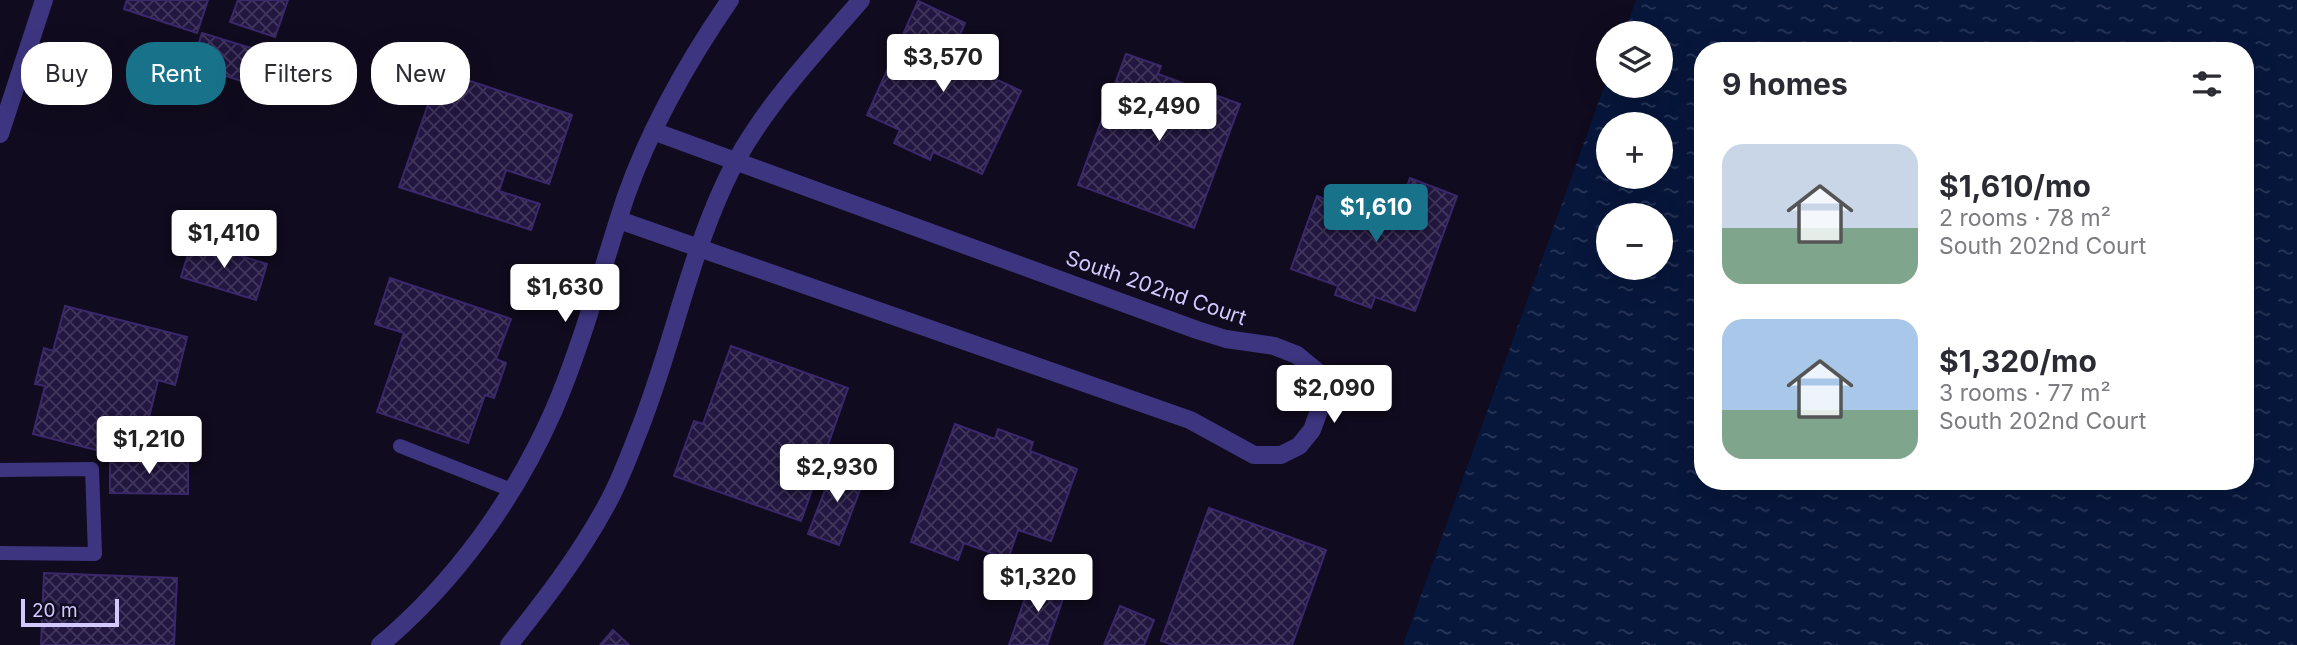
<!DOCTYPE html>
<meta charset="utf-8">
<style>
body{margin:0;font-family:Inter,sans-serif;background:#f7f7f7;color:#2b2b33;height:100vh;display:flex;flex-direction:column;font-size:26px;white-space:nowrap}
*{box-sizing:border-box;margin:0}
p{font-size:23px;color:#7c7c81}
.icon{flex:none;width:38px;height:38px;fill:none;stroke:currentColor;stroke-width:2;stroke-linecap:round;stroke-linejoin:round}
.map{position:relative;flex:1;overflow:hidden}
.side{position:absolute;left:1694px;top:42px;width:560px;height:448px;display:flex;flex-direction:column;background:#fff;border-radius:28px;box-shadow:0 7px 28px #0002}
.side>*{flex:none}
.guide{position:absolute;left:21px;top:42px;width:665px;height:63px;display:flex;gap:14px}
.buttons{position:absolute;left:1596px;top:21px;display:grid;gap:14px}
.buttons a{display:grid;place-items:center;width:77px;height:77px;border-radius:50%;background:#fff;box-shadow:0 7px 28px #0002;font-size:35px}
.scale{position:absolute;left:21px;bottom:18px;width:98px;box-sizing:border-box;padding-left:7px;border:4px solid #d3c9ff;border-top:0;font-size:19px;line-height:24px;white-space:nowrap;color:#d3c9ff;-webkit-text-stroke:5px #100b1e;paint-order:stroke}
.price{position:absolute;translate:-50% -60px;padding:0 16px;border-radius:7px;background:#fff;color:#222;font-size:23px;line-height:46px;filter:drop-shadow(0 2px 4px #0008)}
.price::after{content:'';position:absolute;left:50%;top:42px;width:21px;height:16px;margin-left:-10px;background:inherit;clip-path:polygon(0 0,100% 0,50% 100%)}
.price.active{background:#18728a;color:#fff}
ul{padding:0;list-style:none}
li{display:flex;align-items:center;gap:21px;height:175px;padding:0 28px}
li span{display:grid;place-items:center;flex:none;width:196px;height:140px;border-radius:21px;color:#555}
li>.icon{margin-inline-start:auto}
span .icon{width:84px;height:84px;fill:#fffc;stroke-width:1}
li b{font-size:30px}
h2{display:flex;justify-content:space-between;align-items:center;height:84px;padding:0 28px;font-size:30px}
.tag{padding:0 24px;border-radius:28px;background:#fff;box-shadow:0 7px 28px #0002;font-size:24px;line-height:63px}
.tag.active{background:#18728a;color:#fff}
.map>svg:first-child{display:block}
</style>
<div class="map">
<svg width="2297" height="645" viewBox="0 0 2297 645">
<defs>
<pattern id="water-ripples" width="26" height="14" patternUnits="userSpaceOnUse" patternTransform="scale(1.75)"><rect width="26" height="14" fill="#07163b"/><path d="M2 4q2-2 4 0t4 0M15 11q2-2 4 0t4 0" fill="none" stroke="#2a3758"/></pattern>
<pattern id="building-cross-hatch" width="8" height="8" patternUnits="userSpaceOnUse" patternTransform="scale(1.75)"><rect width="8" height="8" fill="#221740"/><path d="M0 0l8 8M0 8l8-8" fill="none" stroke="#41375d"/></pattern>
</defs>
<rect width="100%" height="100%" fill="#100b1e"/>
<!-- water -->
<path fill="url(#water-ripples)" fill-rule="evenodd" d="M 1636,0 L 2297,0 L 2297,645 L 1403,645 L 1608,76 L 1608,86 L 1661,86 L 1661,33 L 1624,33 ZM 1703,51 L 2245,51 L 2245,481 L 1703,481 ZM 1608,124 L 1661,124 L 1661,177 L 1608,177 ZM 1608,215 L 1661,215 L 1661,268 L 1608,268 Z"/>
<!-- building -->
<path fill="url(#building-cross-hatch)" stroke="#3b286c" stroke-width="2" d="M 127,0 L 208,0 L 197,33 L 124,9 Z
M 238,0 L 288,0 L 275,37 L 230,22 Z
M 918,1 L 965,23 L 956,43 L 998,62 L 991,77 L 1021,91 L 982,174 L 933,152 L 930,160 L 894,143 L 900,130 L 867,115 Z
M 202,33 L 277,56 L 266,89 L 192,65 Z
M 1126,54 L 1161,66 L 1158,74 L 1240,104 L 1194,228 L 1078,185 Z
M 440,71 L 572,115 L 549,184 L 506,170 L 499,191 L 540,204 L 531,230 L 399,187 Z
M 1410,178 L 1457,196 L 1415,311 L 1375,297 L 1371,308 L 1335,295 L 1338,286 L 1291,269 L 1317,196 L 1350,208 L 1357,190 L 1400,205 Z
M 192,241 L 267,264 L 256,300 L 181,277 Z
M 390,278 L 511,319 L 496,359 L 506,363 L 494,398 L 485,395 L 468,443 L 377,412 L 404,333 L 375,324 Z
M 65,306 L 187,337 L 175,385 L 158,380 L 147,426 L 116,418 L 108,453 L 33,434 L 45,386 L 35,384 L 44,348 L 53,351 Z
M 731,346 L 848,388 L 801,521 L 674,476 L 694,421 L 703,424 Z
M 955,424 L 995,439 L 998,429 L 1033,442 L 1030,451 L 1077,469 L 1051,541 L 1018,530 L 1008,559 L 964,543 L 958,560 L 911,542 Z
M 110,459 L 188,460 L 188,494 L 110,493 Z
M 836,462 L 866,474 L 839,545 L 808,534 Z
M 1209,508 L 1326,550 L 1292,645 L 1173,645 L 1161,641 Z
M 44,573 L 177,578 L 174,645 L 41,645 Z
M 1032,578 L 1066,590 L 1047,645 L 1009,645 Z
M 1120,606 L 1154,620 L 1144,645 L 1104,645 Z
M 613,630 L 629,645 L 600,645 Z"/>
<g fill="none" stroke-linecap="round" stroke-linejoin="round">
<!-- service -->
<path stroke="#3d357f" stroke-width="14" d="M 400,446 L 511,490
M 0,470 L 92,469 L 95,554 L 0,553"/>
<!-- minor -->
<path stroke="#3d357f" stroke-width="18" d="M 0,134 L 44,0
M 619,220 L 1190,420 L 1254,455 L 1281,455 L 1299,446 L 1312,430 L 1324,397 L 1320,374 L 1297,355 L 1274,346 L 1226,339 L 1197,330 L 653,131
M 380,645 C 454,583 514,500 553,412 C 583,343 602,268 626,196 C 651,126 688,61 730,0
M 509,645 C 544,601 579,556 606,506 C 618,485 627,461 636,438 C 670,356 686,268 723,187 C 754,117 811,58 861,0"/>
</g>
<g text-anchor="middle" stroke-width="5" stroke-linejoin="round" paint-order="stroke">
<!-- street labels -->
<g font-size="21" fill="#d3c9ff" stroke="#100b1e">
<text transform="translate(1156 288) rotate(19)" y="7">South 202nd Court</text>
</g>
</g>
</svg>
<div class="buttons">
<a><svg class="icon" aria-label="layers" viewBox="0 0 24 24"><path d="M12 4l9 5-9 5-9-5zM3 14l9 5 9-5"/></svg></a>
<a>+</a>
<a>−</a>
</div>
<div class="scale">20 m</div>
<b class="price" style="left:943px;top:94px">$3,570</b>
<b class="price" style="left:1159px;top:143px">$2,490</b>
<b class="price active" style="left:1376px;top:244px">$1,610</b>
<b class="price" style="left:224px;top:270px">$1,410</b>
<b class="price" style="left:565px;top:324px">$1,630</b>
<b class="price" style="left:1334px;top:425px">$2,090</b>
<b class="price" style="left:149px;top:476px">$1,210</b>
<b class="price" style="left:837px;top:504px">$2,930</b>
<b class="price" style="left:1038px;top:614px">$1,320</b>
<div class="guide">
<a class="tag">Buy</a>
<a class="tag active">Rent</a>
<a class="tag">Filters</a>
<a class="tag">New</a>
</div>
<section class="side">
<h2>9 homes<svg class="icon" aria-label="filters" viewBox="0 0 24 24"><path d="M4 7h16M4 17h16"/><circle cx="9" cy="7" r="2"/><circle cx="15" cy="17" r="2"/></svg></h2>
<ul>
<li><span style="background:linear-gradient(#c9d6e8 60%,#7fa58c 0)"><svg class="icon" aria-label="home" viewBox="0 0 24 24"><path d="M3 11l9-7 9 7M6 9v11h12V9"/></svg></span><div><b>$1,610/mo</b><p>2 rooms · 78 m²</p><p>South 202nd Court</p></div></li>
<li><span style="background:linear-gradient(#a9c7e8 65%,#7fa58c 0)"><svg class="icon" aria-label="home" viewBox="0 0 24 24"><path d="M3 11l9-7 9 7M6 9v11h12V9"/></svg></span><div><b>$1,320/mo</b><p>3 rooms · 77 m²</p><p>South 202nd Court</p></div></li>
</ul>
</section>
</div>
